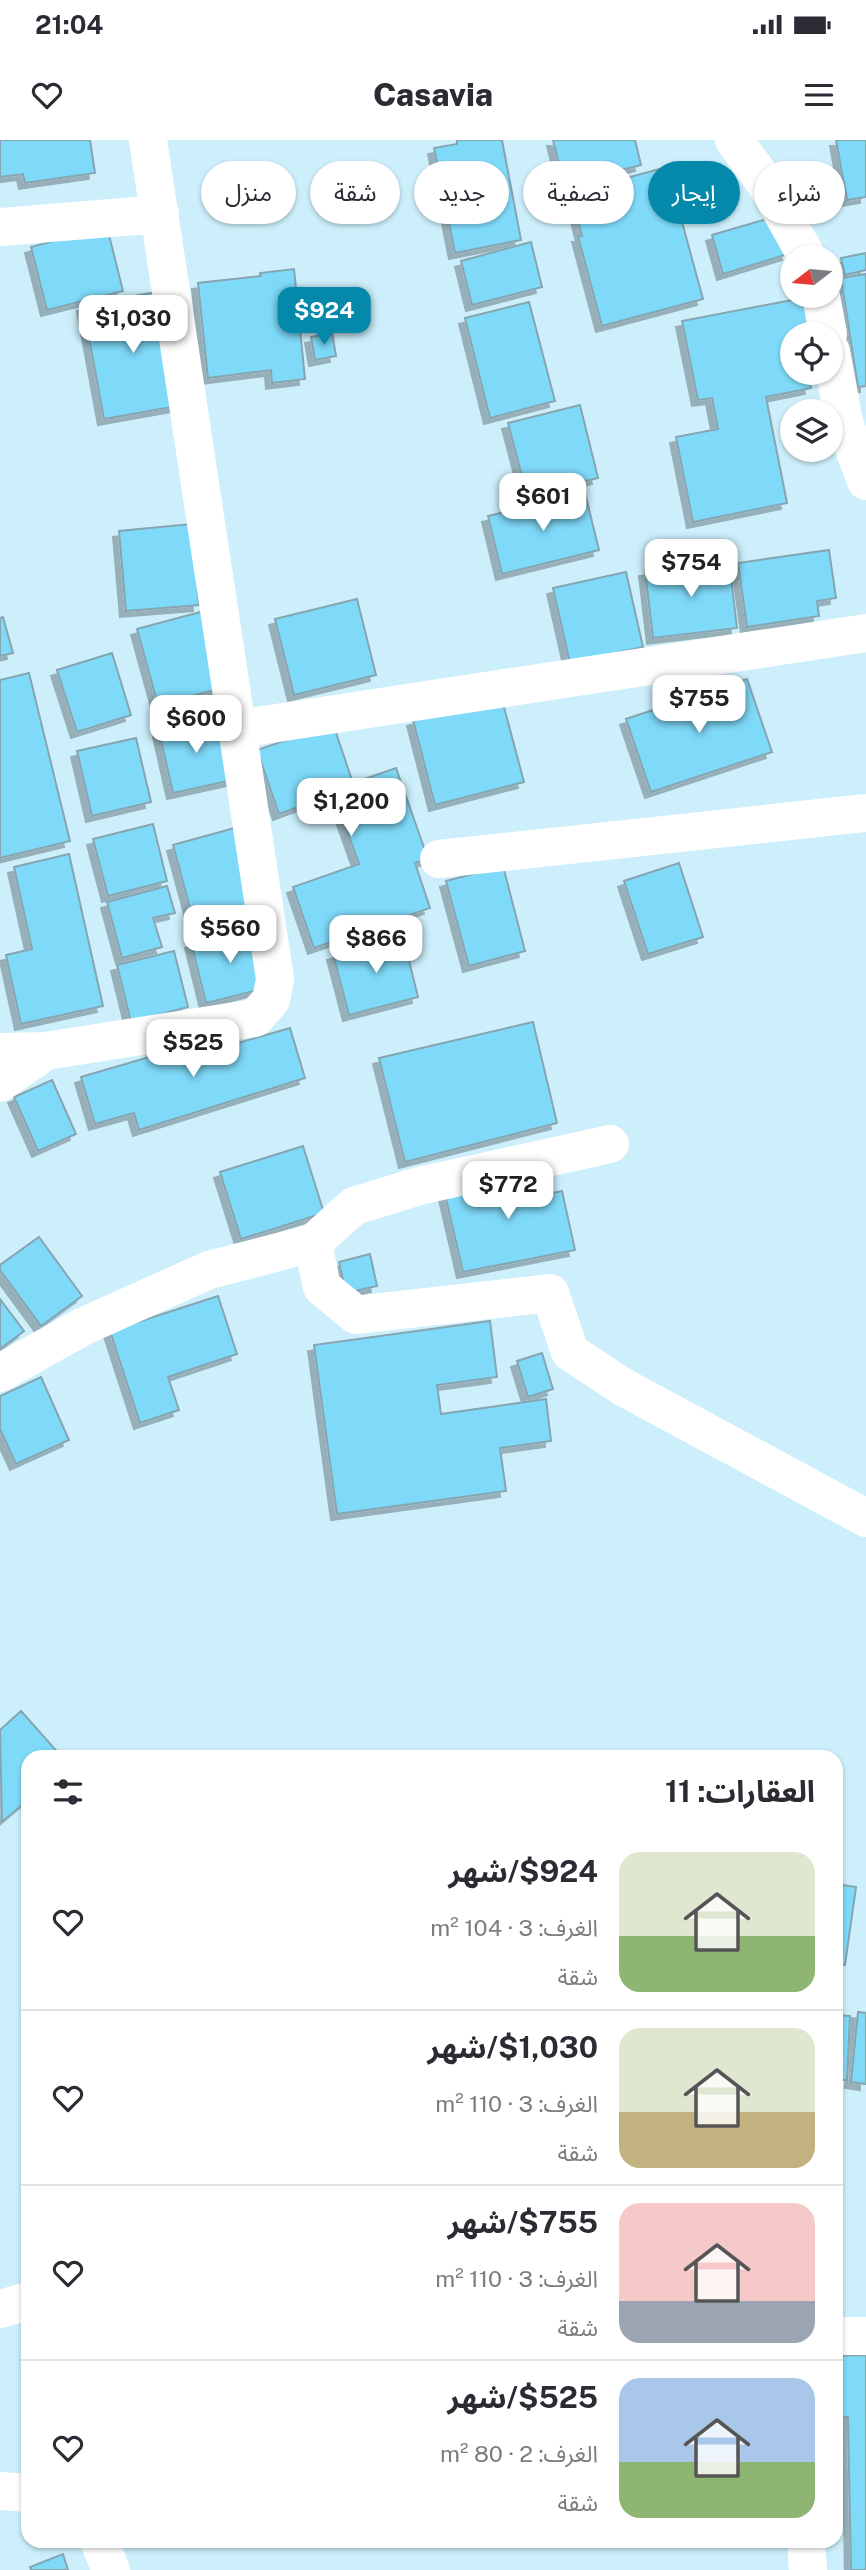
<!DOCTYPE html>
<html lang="ar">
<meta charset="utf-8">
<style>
body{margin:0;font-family:"Public Sans","Noto Sans Arabic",sans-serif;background:#f7f7f7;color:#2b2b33;direction:rtl;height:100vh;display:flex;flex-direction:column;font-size:26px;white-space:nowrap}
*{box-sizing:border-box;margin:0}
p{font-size:23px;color:#7c7c81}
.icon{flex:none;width:38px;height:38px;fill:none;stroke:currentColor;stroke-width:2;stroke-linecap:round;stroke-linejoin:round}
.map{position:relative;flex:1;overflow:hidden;direction:ltr}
.panel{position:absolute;left:21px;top:1610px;width:822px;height:798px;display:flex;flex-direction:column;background:#fff;border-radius:21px;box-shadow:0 2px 5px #0004;direction:rtl}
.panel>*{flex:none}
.banner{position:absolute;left:21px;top:21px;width:824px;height:63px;direction:rtl;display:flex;gap:14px}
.needle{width:46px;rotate:254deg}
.controls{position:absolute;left:780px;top:105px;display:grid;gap:14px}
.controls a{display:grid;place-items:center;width:63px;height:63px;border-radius:50%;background:#fff;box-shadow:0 2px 5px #0004;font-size:35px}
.price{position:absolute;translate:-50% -60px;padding:0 16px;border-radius:14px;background:#fff;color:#222;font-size:23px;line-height:46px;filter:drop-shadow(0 2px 4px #0008)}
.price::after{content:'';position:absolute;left:50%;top:42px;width:21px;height:16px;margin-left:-10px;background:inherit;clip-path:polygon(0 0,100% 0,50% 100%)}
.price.active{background:#0489aa;color:#fff}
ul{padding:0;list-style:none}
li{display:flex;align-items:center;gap:21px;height:175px;padding:0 28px}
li+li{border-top:2px solid #e1e1e2}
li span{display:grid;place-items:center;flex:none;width:196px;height:140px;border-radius:21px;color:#555}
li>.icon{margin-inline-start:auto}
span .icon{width:84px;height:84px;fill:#fffc;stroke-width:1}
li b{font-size:30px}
h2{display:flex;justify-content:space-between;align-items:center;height:84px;padding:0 28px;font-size:30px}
.tag{padding:0 24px;border-radius:32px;background:#fff;box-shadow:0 2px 5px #0004;font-size:24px;line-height:63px}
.tag.active{background:#0489aa;color:#fff}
.status{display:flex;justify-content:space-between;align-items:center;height:49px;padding:0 35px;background:#fff;direction:ltr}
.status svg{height:19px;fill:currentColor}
header{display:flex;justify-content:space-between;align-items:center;height:91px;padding:0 28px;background:#fff;font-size:32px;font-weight:800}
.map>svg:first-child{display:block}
</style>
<div class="status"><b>21:04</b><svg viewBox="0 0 49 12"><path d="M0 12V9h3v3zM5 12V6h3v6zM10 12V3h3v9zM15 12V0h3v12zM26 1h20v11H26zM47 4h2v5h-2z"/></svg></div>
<header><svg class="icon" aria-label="menu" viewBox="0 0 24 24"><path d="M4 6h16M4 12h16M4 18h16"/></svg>Casavia<svg class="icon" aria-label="heart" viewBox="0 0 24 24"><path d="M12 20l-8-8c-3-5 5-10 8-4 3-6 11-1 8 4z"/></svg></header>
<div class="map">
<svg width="866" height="2430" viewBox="0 0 866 2430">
<defs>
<filter id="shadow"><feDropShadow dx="-6" dy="6" stdDeviation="0" flood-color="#0004"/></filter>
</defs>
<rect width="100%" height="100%" fill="#cdeffb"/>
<!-- building -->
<path fill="#7fdaf9" stroke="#85a5b1" stroke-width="2" filter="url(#shadow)" d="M 0,0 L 90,0 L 95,33 L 25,43 L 23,34 L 0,37 Z
M 457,0 L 502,0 L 521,100 L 455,113 L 434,8 L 457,4 Z
M 553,0 L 635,0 L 641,25 L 564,44 Z
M 836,0 L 866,0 L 866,57 L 847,60 Z
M 667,27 L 703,159 L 602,186 L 578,96 L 582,96 L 571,53 Z
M 777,76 L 788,114 L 723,134 L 712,95 Z
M 107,87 L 123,151 L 47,170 L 31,107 Z
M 531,102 L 542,147 L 472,165 L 461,121 Z
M 866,113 L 866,130 L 845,135 L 841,118 Z
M 294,129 L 305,239 L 272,243 L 271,230 L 208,238 L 198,143 L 261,136 L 260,133 Z
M 866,134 L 866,246 L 858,247 L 841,138 Z
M 162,151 L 183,265 L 104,279 L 83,165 Z
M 803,158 L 810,194 L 793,194 L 793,233 L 808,233 L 811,248 L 766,257 L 787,363 L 693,382 L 676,297 L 718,289 L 712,258 L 698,260 L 682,181 Z
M 529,162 L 555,261 L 490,278 L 465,178 Z
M 332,193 L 336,216 L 315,220 L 311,197 Z
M 580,265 L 598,338 L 527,355 L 508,283 Z
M 585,353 L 599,410 L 502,434 L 488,376 Z
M 191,384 L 199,465 L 126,471 L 119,391 Z
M 829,410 L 836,458 L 817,461 L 819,476 L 747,487 L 738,423 Z
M 729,420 L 737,488 L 653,498 L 645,430 Z
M 626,432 L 643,507 L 570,523 L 553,448 Z
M 357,459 L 376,535 L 294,555 L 275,479 Z
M 204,471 L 225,547 L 158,565 L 137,489 Z
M 3,477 L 13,513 L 0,516 L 0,478 Z
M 112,513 L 131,575 L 77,592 L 57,530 Z
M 29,533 L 70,701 L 0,718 L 0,540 Z
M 747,539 L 772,612 L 651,652 L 626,579 Z
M 501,556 L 524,642 L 435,665 L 413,580 Z
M 219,577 L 233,640 L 173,653 L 159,591 Z
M 333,584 L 353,643 L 396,628 L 428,719 L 415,723 L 430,768 L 314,808 L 293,747 L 359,724 L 334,654 L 279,674 L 257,610 Z
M 136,598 L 151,662 L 92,676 L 77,611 Z
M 153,684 L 167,741 L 108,756 L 93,699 Z
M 238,687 L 261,772 L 196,790 L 173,705 Z
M 69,714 L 103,866 L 21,884 L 6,815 L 32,809 L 14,727 Z
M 679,723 L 703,797 L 648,814 L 624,741 Z
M 503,726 L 525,811 L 469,826 L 446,741 Z
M 167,746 L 175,773 L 153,778 L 162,807 L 122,818 L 107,762 Z
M 254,786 L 270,847 L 206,863 L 191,802 Z
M 403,796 L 418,857 L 349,875 L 333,814 Z
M 174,811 L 188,867 L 131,882 L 117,825 Z
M 533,882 L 557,983 L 405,1022 L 379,918 Z
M 290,888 L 305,938 L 139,990 L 134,973 L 95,984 L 81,937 L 228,894 L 231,905 Z
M 52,940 L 76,994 L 38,1011 L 14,957 Z
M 303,1006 L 324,1073 L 241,1099 L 220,1032 Z
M 536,1026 L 543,1055 L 562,1051 L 575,1110 L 463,1132 L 444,1050 Z
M 39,1097 L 82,1156 L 41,1186 L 0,1130 L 0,1125 Z
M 370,1114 L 377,1146 L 346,1153 L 339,1122 Z
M 218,1156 L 237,1214 L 168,1237 L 179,1270 L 140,1283 L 110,1191 Z
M 0,1159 L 24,1191 L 0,1209 Z
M 490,1181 L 497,1237 L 437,1245 L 441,1274 L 546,1259 L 551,1301 L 500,1308 L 506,1351 L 337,1374 L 314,1205 Z
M 542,1213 L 553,1249 L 528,1257 L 517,1221 Z
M 41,1237 L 69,1300 L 16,1324 L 0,1289 L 0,1256 Z
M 21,1571 L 62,1617 L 28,1617 L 28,1660 L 2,1682 L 0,1590 Z
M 836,1744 L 856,1747 L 845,1825 L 836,1824 Z
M 858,1872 L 866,1873 L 866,1944 L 851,1942 Z
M 836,1875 L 850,1876 L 847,1940 L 836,1940 Z
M 866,2215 L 866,2430 L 851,2430 L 848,2277 L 836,2277 L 836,2216 Z
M 63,2414 L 68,2430 L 31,2430 L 30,2427 Z"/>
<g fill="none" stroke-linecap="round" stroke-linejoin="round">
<!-- minor -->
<path stroke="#fff" stroke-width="38" d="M 734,0 L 766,44 L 807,117
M 0,87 L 160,74
M 821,156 L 828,194
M 831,211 L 844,282 L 866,341
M 237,589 L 866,493
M 439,719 L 866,673
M 0,912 L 46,911 L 255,878 L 271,860 L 275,839 L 148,0
M 0,943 L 46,911
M 313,1103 L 322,1147 L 356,1175 L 550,1153 L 570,1212 L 623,1247 L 866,1378
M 0,1233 L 82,1187 L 209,1130 L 313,1103 L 354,1066 L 419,1046 L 610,1004
M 0,2169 L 28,2161
M 836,2196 L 866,2196
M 0,2351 L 28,2353
M 99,2401 L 111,2430
M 806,2401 L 808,2430"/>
</g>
</svg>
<div class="controls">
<a><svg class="needle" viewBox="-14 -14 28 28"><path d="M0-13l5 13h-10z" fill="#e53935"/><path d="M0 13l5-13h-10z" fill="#7c7c81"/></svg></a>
<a><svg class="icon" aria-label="locate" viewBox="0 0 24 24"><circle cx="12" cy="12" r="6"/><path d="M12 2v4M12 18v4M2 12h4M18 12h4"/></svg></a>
<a><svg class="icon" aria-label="layers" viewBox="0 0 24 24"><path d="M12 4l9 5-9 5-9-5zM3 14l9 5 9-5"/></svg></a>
</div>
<b class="price active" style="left:324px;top:207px">$924</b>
<b class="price" style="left:133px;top:215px">$1,030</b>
<b class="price" style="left:543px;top:393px">$601</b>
<b class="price" style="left:691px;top:459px">$754</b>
<b class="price" style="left:699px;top:595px">$755</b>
<b class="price" style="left:196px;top:615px">$600</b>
<b class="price" style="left:351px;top:698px">$1,200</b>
<b class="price" style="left:230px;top:825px">$560</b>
<b class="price" style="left:376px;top:835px">$866</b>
<b class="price" style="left:193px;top:939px">$525</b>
<b class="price" style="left:508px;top:1081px">$772</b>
<div class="banner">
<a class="tag">شراء</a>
<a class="tag active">إيجار</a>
<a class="tag">تصفية</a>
<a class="tag">جديد</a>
<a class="tag">شقة</a>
<a class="tag">منزل</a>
</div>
<section class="panel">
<h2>العقارات: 11<svg class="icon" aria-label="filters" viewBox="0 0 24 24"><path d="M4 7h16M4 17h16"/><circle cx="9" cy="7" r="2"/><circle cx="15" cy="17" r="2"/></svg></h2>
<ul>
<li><span style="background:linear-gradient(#dfe7d0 60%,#8fb573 0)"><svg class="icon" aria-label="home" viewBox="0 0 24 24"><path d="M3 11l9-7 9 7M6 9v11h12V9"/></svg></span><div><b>$924/شهر</b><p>الغرف: 3 · 104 m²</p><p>شقة</p></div><svg class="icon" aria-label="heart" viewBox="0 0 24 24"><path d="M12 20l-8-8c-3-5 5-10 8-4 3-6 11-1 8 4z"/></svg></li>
<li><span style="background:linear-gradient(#dfe7d0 60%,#c2b280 0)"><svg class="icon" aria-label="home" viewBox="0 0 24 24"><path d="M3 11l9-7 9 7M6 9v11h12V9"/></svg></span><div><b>$1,030/شهر</b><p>الغرف: 3 · 110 m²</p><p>شقة</p></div><svg class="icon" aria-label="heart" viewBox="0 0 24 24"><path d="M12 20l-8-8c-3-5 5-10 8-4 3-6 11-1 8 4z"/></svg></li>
<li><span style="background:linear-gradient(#f6c9c9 70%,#9aa5b1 0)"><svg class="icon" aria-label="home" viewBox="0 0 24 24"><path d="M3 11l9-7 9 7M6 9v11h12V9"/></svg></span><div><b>$755/شهر</b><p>الغرف: 3 · 110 m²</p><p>شقة</p></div><svg class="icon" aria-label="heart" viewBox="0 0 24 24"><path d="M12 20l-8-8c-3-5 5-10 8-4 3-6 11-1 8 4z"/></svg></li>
<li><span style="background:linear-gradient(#a9c7e8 60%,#8fb573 0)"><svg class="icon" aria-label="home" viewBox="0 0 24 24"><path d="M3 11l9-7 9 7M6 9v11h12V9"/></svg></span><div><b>$525/شهر</b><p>الغرف: 2 · 80 m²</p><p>شقة</p></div><svg class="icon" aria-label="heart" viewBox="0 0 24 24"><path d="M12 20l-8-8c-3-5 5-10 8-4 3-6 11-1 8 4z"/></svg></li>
</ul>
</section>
</div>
